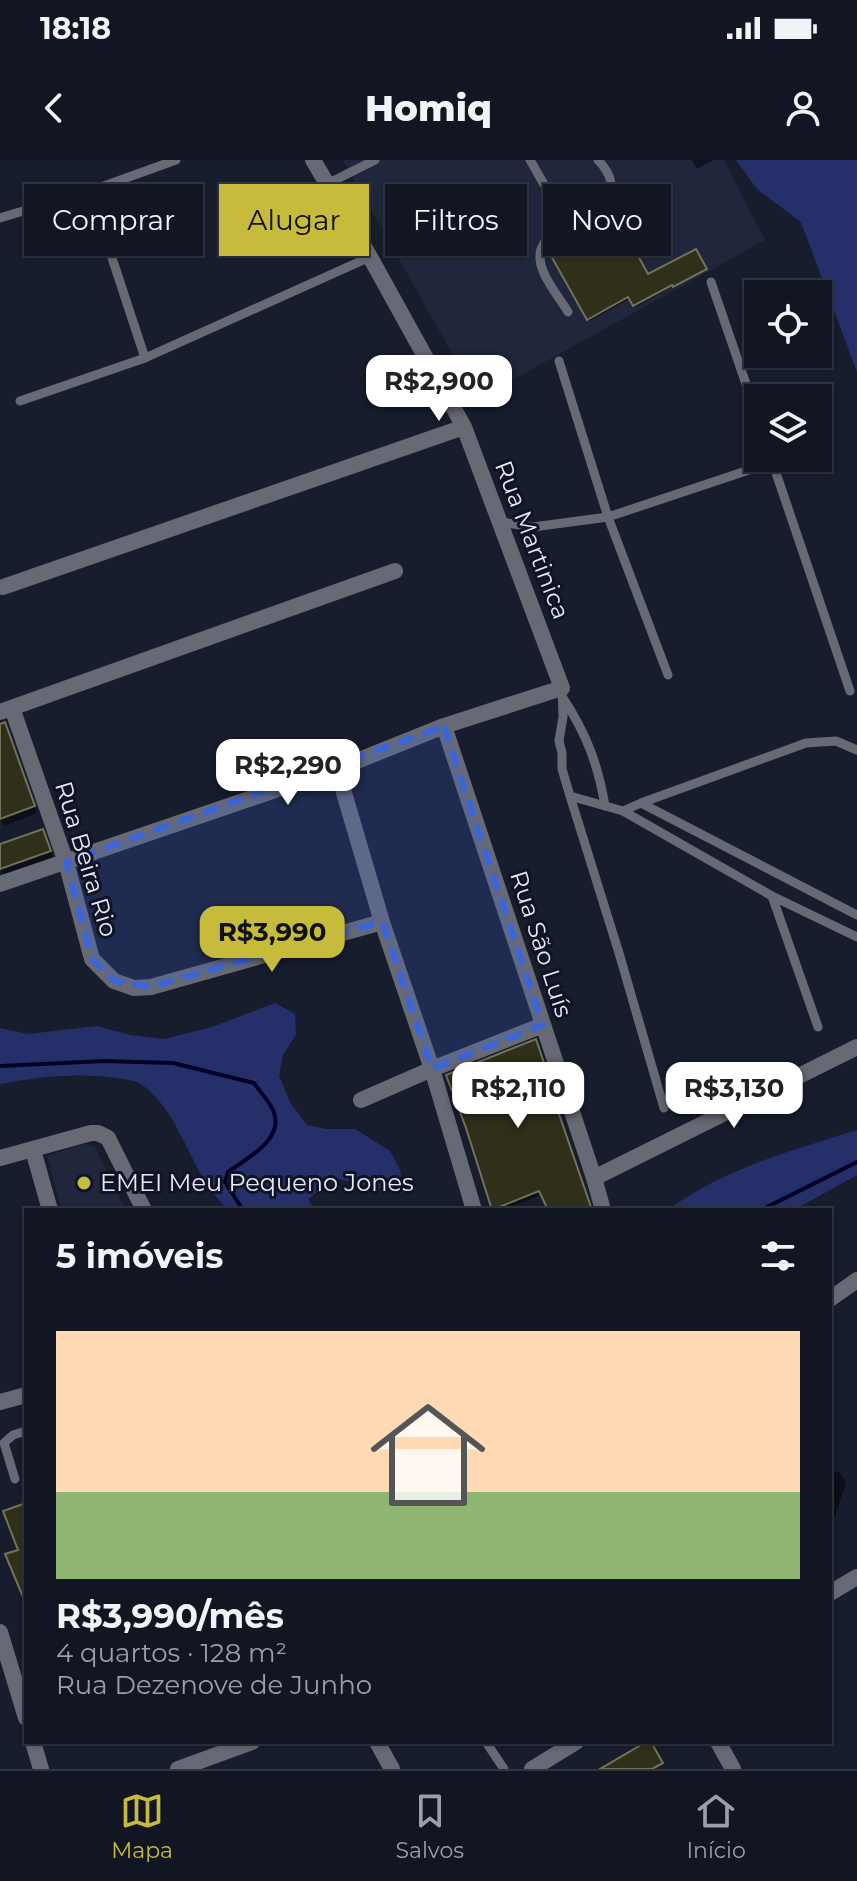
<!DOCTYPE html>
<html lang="pt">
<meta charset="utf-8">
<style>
body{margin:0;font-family:Montserrat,sans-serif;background:#1f232f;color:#f1f3f6;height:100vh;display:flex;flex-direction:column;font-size:30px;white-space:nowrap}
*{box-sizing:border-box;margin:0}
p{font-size:26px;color:#9c9fa5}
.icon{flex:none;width:44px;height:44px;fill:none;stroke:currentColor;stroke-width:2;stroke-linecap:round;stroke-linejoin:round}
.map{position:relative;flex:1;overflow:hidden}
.drawer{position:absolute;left:24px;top:1048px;width:808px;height:536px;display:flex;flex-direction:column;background:#121622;border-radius:0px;box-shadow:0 2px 6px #0004,0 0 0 2px #313540}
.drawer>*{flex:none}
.hud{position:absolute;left:24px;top:24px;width:810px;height:72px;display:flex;gap:16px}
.tools{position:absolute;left:744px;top:120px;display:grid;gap:16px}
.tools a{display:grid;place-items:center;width:88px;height:88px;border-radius:0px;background:#121622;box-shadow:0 2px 6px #0004,0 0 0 2px #313540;font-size:40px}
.price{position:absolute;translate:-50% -68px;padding:0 18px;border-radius:16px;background:#fff;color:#222;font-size:26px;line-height:52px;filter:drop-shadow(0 2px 4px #0008)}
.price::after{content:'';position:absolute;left:50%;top:48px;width:24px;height:18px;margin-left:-12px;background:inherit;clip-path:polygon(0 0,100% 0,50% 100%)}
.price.active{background:#c7bb3c;color:#111}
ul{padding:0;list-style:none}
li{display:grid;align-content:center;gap:16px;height:424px;padding:0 32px}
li+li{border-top:2px solid #313540}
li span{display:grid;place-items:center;height:248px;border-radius:0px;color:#555}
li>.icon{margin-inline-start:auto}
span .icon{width:144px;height:144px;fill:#fffc;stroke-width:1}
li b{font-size:34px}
h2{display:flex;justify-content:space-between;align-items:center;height:96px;padding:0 32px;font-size:34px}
.chip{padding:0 28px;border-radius:0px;background:#121622;box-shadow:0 2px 6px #0004,0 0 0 2px #313540;font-size:28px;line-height:72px}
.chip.active{background:#c7bb3c;color:#111}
.status{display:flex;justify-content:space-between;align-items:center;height:56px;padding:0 40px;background:#121622;direction:ltr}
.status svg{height:22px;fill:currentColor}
header{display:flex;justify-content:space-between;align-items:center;height:104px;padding:0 32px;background:#121622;font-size:36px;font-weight:800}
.dock{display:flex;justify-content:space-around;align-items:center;height:112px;border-top:2px solid #313540;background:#121622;font-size:22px;color:#9c9fa5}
.dock a{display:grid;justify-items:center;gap:4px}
.dock .active{color:#c7bb3c}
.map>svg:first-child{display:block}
</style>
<div class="status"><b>18:18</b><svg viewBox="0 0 49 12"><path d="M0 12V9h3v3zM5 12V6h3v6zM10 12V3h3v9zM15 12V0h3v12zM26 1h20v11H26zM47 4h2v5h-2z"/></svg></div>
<header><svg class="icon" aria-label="back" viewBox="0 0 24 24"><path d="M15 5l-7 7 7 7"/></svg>Homiq<svg class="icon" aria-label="person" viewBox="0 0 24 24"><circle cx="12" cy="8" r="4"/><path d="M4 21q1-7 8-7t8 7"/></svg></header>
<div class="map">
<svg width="857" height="1609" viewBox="0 0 857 1609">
<rect width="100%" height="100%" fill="#181d2e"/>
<!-- built -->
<path fill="#20263c" d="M 343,0 L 724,0 L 765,80 L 478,239 Z
M 84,984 L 95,987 L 126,1050 L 62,1050 L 47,996 Z"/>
<!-- green -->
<path fill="#25306b" d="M 736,0 L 857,0 L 857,212 L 801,62 L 757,29 Z
M 275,843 L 295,854 L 296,874 L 283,895 L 279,916 L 291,944 L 307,965 L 327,969 L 355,969 L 390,991 L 400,1010 L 404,1034 L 334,1018 L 308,1039 L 315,1050 L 229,1050 C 203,1026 196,1003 179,972 C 170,954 158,936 141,924 C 136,921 130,920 123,919 C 82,912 41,916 0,924 L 0,868 L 28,874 L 97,866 L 130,875 L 164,879 L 212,867 Z
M 857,970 L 857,1015 L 794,1050 L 668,1050 C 724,1008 791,991 857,970 Z"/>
<!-- shadow -->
<path fill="#0007" d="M 692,0 L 714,0 L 697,9 Z
M 613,84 L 647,116 L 696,91 L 706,111 L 675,127 L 674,126 L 636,147 L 631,138 L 590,161 L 553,95 Z
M 0,566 L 8,571 L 37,653 L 4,666 L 0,659 Z
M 46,678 L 53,698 L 5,716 L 0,707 L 0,686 Z
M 538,886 L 554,934 L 549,938 L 591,1050 L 550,1050 L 543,1034 L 503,1050 L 494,1050 L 468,968 Z
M 830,1310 L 840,1313 L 846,1323 L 830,1371 Z"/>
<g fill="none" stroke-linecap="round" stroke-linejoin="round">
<!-- stream -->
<path stroke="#030028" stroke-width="4" d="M 0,906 L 104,901 L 173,903 L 254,923 C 260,932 269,941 273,950 C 286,979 247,998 228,1012 L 225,1022 L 241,1047 L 246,1050
M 761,1050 L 857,1002"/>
</g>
<!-- building -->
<path fill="#302f1a" stroke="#73725b" stroke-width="2" d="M 604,64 L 613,81 L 626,74 L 648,114 L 696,89 L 707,109 L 673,127 L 672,125 L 633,146 L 628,137 L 587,160 L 550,94 Z
M 5,562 L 35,646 L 0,659 L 0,564 Z
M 43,669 L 51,691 L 0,709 L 0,684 Z
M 536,879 L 553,930 L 548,933 L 560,957 L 592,1050 L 548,1050 L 539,1031 L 492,1050 L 466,968 L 446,915 Z
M 26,1343 L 26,1444 L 5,1394 L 18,1390 L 3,1351 Z
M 646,1582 L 651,1582 L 663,1603 L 652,1609 L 600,1609 Z"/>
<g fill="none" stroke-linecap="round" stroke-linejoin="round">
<!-- service -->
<path stroke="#676a74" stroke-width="9" d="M 530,0 C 549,31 568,83 610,45 C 613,24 612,15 598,0
M 327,24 L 375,0
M 90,31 L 145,198
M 610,45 L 626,58 L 644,68
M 568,55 C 560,65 549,74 543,85 C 531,106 557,133 568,152
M 0,58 L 90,31 L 176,0
M 711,122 L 758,259
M 559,201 L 608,357 L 668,515
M 20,241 L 145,198 L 370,97
M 771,298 L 850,531
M 501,362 L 533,367 L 608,357 L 773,302
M 562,528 L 563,557 L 559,581 L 562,593 L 562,609 L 570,636 L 623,651 L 772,736 L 857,777
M 563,538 C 586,573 598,604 605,646
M 570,636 L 619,793 L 664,948
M 641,643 L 857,755
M 623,651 L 641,643 L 806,583 L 836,581 L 857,590
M 772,736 L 818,867
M 15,1319 L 4,1283 L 13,1275 L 26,1271
M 486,1582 L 504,1609"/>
<!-- minor -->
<path stroke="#676a74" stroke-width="16" d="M 3,427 L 464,267
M 12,548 L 66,702 L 92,799 L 114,821 L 134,828 L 151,827 L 382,762
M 0,552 L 395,411
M 444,566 L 594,1018 L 603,1050
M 337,609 L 382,762 L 432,909 L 474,1050
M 0,724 L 337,609 L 444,566 L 562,528 L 464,267 L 370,97 L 313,0
M 361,940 L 432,909 L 543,865
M 33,990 L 50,1050
M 0,998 L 91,973 L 98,973 L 108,978 L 144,1050
M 594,1018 L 857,887
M 830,1139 L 857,1120
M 0,1242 L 26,1235
M 830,1433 L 857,1417
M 0,1472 L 26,1558
M 33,1582 L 41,1609
M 377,1582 L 392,1609
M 718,1582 L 733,1609
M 178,1609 L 252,1582
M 532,1609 L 576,1582"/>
</g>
<!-- marked area -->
<path fill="#3b65dc" fill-opacity="0.2" stroke="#3b65dc" stroke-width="6" stroke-dasharray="16 10" stroke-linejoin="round" d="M 444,566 L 543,865 L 432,909 L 382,762 L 151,827 L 114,821 L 92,799 L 66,702 Z"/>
<!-- markers -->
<circle fill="#c7bb3c" stroke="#0f1324" stroke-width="3" cx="84" cy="1023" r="8"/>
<g text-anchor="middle" stroke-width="6" stroke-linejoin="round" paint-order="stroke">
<!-- street labels -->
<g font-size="24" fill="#e5e9f5" stroke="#0f1324">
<text transform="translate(532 380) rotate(69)" y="8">Rua Martinica</text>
<text transform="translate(86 699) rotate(73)" y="8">Rua Beira Rio</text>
<text transform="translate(541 784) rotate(72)" y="8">Rua São Luís</text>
</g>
<!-- poi labels -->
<g font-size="24" fill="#e5e9f5" stroke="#0f1324" text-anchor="start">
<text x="100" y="1031">EMEI Meu Pequeno Jones</text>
</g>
</g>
</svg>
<div class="tools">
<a><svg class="icon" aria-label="locate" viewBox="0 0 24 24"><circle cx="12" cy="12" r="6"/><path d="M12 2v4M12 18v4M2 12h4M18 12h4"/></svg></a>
<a><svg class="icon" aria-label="layers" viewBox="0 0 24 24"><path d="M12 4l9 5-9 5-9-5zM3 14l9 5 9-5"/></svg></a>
</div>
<b class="price" style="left:439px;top:263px">R$2,900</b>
<b class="price" style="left:288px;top:647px">R$2,290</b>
<b class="price active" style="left:272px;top:814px">R$3,990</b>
<b class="price" style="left:518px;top:970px">R$2,110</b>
<b class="price" style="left:734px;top:970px">R$3,130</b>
<div class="hud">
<a class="chip">Comprar</a>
<a class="chip active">Alugar</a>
<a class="chip">Filtros</a>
<a class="chip">Novo</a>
</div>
<section class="drawer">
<h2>5 imóveis<svg class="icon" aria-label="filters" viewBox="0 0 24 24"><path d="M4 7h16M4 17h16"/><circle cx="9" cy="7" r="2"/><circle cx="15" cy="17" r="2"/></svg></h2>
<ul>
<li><span style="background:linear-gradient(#ffd9b3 65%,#8fb573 0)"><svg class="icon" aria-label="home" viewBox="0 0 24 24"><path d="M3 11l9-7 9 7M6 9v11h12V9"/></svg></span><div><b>R$3,990/mês</b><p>4 quartos · 128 m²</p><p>Rua Dezenove de Junho</p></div></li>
</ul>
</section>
</div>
<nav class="dock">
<a class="active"><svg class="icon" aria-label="map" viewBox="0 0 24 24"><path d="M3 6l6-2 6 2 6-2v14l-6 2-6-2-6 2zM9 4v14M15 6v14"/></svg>Mapa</a>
<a><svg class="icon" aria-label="saved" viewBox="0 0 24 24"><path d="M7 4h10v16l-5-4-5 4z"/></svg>Salvos</a>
<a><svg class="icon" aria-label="home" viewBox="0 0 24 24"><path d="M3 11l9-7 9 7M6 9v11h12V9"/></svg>Início</a>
</nav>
